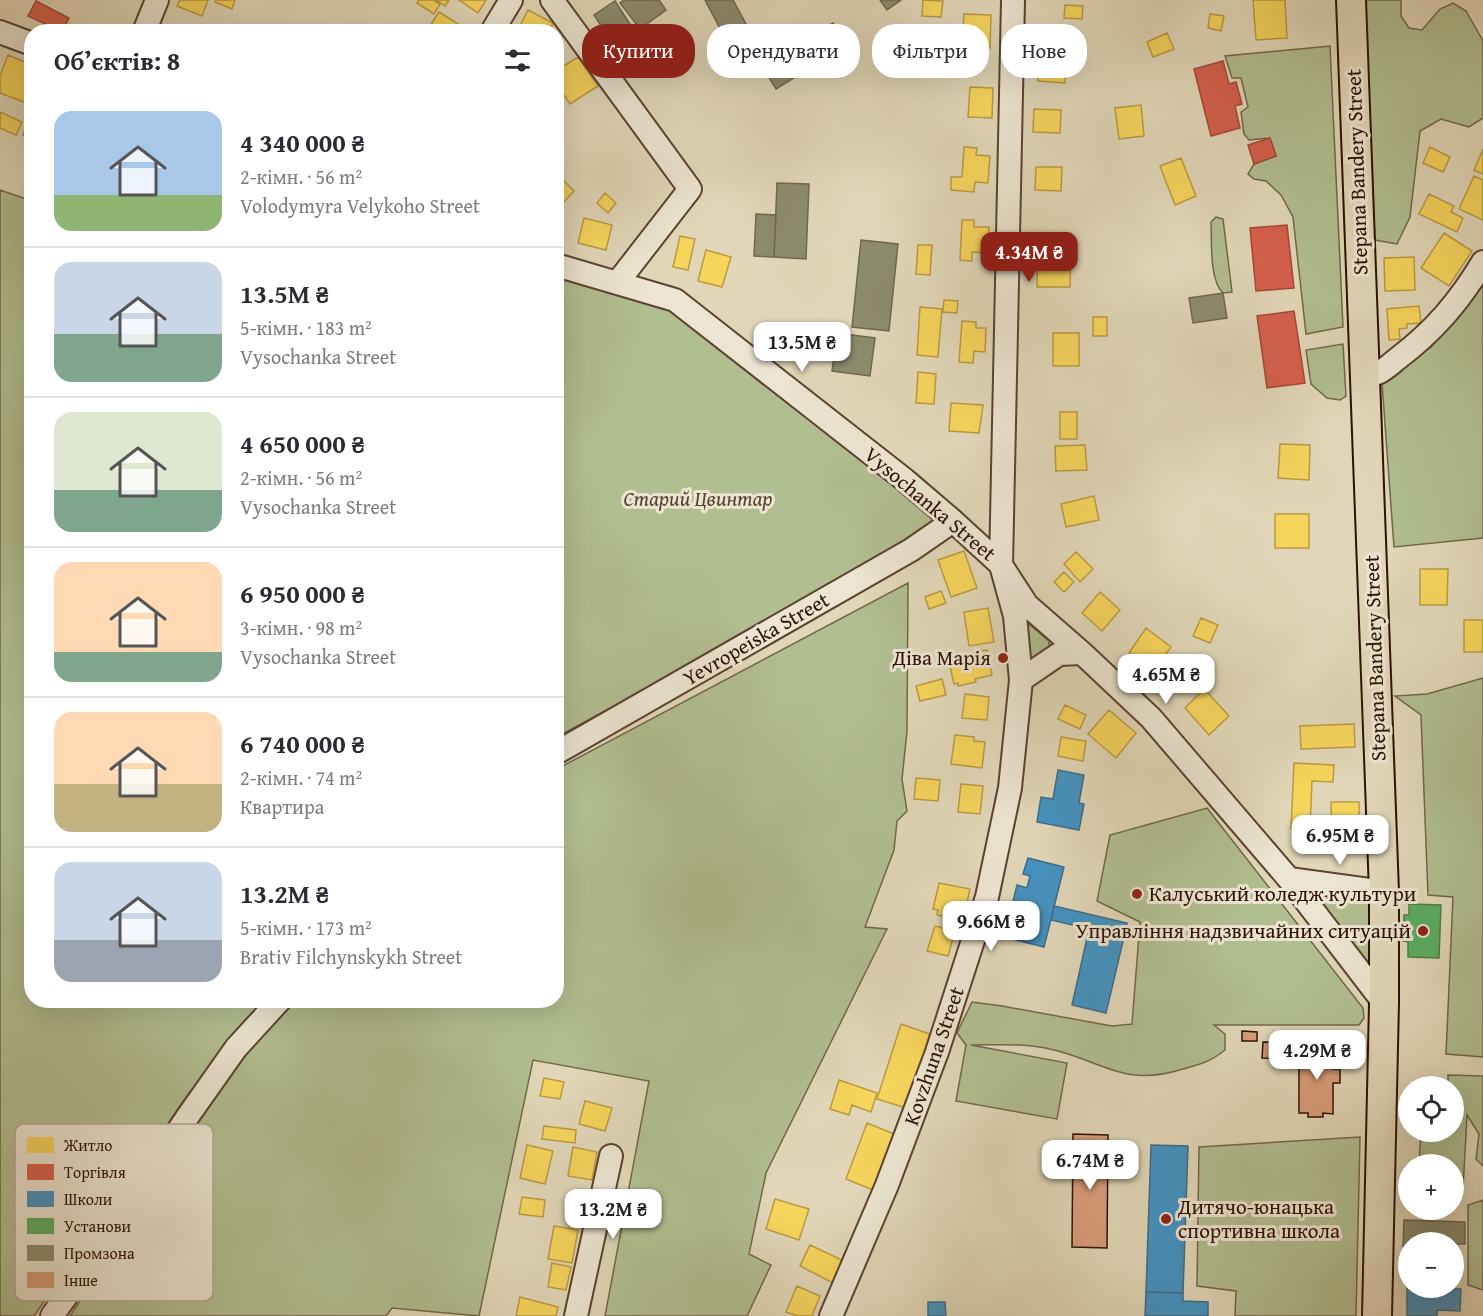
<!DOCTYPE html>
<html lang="uk">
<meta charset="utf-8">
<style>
body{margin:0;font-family:"Gentium Book Plus",serif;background:#f2f2f3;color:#2b2b33;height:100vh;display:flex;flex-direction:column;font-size:22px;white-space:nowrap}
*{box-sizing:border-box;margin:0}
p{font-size:20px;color:#7c7c81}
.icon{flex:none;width:33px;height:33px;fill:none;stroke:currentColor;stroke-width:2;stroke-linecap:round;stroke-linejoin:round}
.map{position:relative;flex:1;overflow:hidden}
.details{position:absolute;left:24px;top:24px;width:540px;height:984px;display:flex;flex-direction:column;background:#fff;border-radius:24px;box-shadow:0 6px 24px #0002}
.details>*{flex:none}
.banner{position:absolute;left:582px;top:24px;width:570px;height:54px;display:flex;gap:12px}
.tools{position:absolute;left:1398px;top:1076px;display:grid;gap:12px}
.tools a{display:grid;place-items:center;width:66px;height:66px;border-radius:50%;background:#fff;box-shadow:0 6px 24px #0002;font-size:30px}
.price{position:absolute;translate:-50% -51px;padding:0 14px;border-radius:12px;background:#fff;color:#222;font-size:20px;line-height:39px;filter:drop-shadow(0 2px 3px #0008)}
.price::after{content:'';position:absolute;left:50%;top:36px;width:18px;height:14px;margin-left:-9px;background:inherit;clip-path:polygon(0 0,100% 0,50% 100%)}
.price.selected{background:#8f2418;color:#fff}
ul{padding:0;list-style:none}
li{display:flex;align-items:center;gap:18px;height:150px;padding:0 30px}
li+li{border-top:2px solid #e1e1e2}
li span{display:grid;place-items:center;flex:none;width:168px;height:120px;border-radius:18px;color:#555}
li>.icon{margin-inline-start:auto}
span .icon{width:72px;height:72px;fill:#fffc;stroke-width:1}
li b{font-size:26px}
h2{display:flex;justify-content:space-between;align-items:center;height:72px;padding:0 30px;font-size:26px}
.pill{padding:0 21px;border-radius:24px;background:#fff;box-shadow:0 6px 24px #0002;font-size:21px;line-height:54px}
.pill.selected{background:#8f2418;color:#fff}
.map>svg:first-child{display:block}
</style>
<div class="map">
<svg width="1483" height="1316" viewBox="0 0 1483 1316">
<rect width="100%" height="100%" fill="#e1d7b8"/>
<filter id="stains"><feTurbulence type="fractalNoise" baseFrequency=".00333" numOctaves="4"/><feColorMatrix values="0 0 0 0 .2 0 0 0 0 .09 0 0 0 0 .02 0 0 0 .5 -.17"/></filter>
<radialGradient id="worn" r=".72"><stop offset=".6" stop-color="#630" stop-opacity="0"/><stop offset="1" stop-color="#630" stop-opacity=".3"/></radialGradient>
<!-- green -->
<path fill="#b1be90" stroke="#70684a" stroke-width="1.5" d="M 1365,0 L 1401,0 L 1401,16 L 1409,28 L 1422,30 L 1440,9 L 1453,3 L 1466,11 L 1483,41 L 1483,118 L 1469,127 L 1441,119 L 1420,131 L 1410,217 L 1397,244 L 1375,240 Z
M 1330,46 L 1343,327 L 1306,334 L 1293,217 L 1281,195 L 1266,181 L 1254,179 L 1248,174 L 1254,164 L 1276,156 L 1270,138 L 1249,140 L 1244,134 L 1241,112 L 1248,107 L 1241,78 L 1232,78 L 1225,56 Z
M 0,190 L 32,201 L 32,1000 L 263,1001 L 187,1096 L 34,1316 L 0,1316 Z
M 1216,217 L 1223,219 L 1232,292 L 1223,293 C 1209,280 1212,241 1211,222 Z
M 556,265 L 675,300 L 953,521 L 557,737 Z
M 1483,285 L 1483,538 L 1394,547 L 1382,383 L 1431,347 Z
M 1343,344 L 1346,396 L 1340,400 L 1327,398 L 1311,384 L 1306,350 Z
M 908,583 L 907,731 L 902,779 L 907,811 L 897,821 L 894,850 L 865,927 L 887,929 L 766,1173 L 749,1254 L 771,1265 L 747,1316 L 605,1316 L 649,1081 L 533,1060 L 479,1316 L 392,1308 L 386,1316 L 70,1316 L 239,1059 L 293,1001 L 556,1000 L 557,769 Z
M 1024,620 L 1049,641 L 1049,648 L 1032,659 L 1027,658 Z
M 1483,678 L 1483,1057 L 1446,1054 L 1453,897 L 1428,895 L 1421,715 L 1395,696 L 1427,694 Z
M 1207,808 L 1363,1008 L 1364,1018 L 1359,1025 L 1214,1025 L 1225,1034 L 1225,1050 C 1210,1062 1201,1064 1183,1069 C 1123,1088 1104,1061 1050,1049 C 1025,1043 997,1045 971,1045 L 1067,1063 L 1057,1119 L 956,1101 L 966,1045 L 957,1033 L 972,1002 L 1002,1006 L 1112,1026 L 1132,1024 L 1140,922 L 1097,901 L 1110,835 Z
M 1313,888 L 1370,901 L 1370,960 L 1365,963 L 1309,895 Z
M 1448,1075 L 1483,1076 L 1483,1166 L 1476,1159 L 1479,1134 L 1467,1115 L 1463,1189 L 1454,1199 L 1454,1164 L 1419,1164 L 1421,1131 L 1454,1131 L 1454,1086 L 1448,1086 Z
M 1360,1137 L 1356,1316 L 1235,1316 L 1236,1291 L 1197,1286 L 1199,1147 Z
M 1483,1200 L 1483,1290 L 1468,1285 L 1468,1205 Z"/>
<!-- homes -->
<path fill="#f6d55c" stroke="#ba9a42" stroke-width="1.5" d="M 180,0 L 208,0 L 202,16 L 177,6 Z
M 216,0 L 235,0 L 232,9 L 215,2 Z
M 419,0 L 433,0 L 440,4 L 434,14 L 417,3 Z
M 436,0 L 449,0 L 445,6 Z
M 459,0 L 486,0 L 478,13 Z
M 923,0 L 943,1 L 941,17 L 922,16 Z
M 1253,0 L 1285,0 L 1287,38 L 1256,40 Z
M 1065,5 L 1083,6 L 1082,19 L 1064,18 Z
M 528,10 L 553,23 L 549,32 L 517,32 Z
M 439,12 L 466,29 L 464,32 L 426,32 Z
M 964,14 L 991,15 L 990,48 L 962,47 Z
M 1210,14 L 1224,16 L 1221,31 L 1208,28 Z
M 1039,28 L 1069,30 L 1066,55 L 1036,52 Z
M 1167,33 L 1174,49 L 1153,57 L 1147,42 Z
M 8,55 L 32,65 L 32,97 L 29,104 L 0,93 L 0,76 Z
M 578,57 L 598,86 L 570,104 L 556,83 L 556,71 Z
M 1039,65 L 1066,66 L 1065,83 L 1038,81 Z
M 970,87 L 993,88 L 992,118 L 968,117 Z
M 1141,105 L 1144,136 L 1119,139 L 1115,108 Z
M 1034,109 L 1061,110 L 1060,133 L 1033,132 Z
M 0,112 L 22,122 L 16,135 L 0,128 Z
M 29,118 L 32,118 L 32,139 L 23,135 Z
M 964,147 L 977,148 L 976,155 L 990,156 L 988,183 L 975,182 L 974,192 L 951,190 L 951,177 L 962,177 Z
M 1430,147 L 1450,157 L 1443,172 L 1423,163 Z
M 1483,149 L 1483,174 L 1474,170 Z
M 1181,158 L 1196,196 L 1175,205 L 1160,166 Z
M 1036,167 L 1062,167 L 1061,191 L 1035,190 Z
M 559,176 L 574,191 L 561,205 L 556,201 L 556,179 Z
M 1474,176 L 1483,180 L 1483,220 L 1459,209 Z
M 605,193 L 616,203 L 608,213 L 597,203 Z
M 1429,194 L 1454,206 L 1451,212 L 1463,218 L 1457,232 L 1419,214 Z
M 584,218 L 612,225 L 606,250 L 578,243 Z
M 962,220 L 974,220 L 974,227 L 989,227 L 987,253 L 972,252 L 972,261 L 960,260 Z
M 1038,233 L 1071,233 L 1070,287 L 1037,287 Z
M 1444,233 L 1472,251 L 1449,286 L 1421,268 Z
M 680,236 L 695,239 L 688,270 L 673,267 Z
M 918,245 L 932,245 L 930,275 L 916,274 Z
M 706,250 L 731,257 L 722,287 L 698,281 Z
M 1414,257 L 1415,290 L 1385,291 L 1384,258 Z
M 944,300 L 958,301 L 957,313 L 943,312 Z
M 1419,306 L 1421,323 L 1407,324 L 1407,328 L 1399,329 L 1400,339 L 1389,340 L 1387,309 Z
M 920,307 L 942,309 L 938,357 L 917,355 Z
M 1093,317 L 1107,317 L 1107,336 L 1093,336 Z
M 962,321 L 976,322 L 976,328 L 986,328 L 985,352 L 974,351 L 973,363 L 959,362 Z
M 1053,333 L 1079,333 L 1079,366 L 1053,366 Z
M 918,372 L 936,374 L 934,404 L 916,403 Z
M 951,403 L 983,405 L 979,433 L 949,431 Z
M 1060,412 L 1077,412 L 1077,439 L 1060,439 Z
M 1280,444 L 1310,445 L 1309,480 L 1278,478 Z
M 1085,445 L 1087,470 L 1056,471 L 1055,446 Z
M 1094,496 L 1099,520 L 1066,527 L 1061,504 Z
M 1275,514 L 1309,514 L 1309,548 L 1275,548 Z
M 964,551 L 977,588 L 951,597 L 938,560 Z
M 1076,552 L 1093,569 L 1080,582 L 1064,564 Z
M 1420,569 L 1448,569 L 1447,605 L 1420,605 Z
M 1064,572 L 1074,582 L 1064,592 L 1054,582 Z
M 941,591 L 946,603 L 929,609 L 925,597 Z
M 1100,592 L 1120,610 L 1102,631 L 1082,613 Z
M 988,608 L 994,642 L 969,646 L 964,612 Z
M 1201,618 L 1218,625 L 1210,643 L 1193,636 Z
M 1464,620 L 1483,620 L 1483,652 L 1464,652 Z
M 1146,628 L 1171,647 L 1154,671 L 1129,653 Z
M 987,650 L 992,675 L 975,679 L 976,682 L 958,686 L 958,683 L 954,684 L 948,658 Z
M 942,679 L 946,695 L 920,701 L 916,686 Z
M 1204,689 L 1229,716 L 1209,735 L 1185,708 Z
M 965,694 L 989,697 L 987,720 L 962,718 Z
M 1065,705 L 1086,715 L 1080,729 L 1058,719 Z
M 1109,710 L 1136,733 L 1116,758 L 1088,734 Z
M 1354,724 L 1355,747 L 1301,749 L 1300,726 Z
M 955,735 L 974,737 L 974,741 L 985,742 L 982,768 L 951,764 Z
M 1061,737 L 1086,741 L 1083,761 L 1058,756 Z
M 1294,763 L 1334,765 L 1333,782 L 1312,781 L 1310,830 L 1291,829 Z
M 916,778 L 940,780 L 938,801 L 914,799 Z
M 961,784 L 983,786 L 980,814 L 958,812 Z
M 1331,802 L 1359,802 L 1359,851 L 1332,851 Z
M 939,883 L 970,889 L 964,916 L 951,913 L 950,918 L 937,915 L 938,910 L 933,909 Z
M 935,926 L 955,931 L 948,956 L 927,951 Z
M 901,1024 L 930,1034 L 906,1108 L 877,1099 Z
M 544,1078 L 564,1082 L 560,1099 L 540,1096 Z
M 839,1080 L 877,1093 L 871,1112 L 852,1105 L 849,1115 L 830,1109 Z
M 585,1101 L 612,1108 L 605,1131 L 579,1124 Z
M 867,1123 L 894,1134 L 873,1190 L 846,1179 Z
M 544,1126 L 576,1130 L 575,1143 L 542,1139 Z
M 527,1145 L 553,1151 L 545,1184 L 520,1178 Z
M 573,1147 L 597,1152 L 592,1180 L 568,1176 Z
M 522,1197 L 545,1200 L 543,1217 L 519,1214 Z
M 775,1199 L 809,1209 L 799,1240 L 766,1229 Z
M 554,1226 L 578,1230 L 572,1263 L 548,1259 Z
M 810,1245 L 844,1261 L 833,1283 L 800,1266 Z
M 552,1263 L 571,1267 L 566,1290 L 548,1287 Z
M 797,1286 L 820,1296 L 812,1316 L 797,1316 L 786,1312 Z
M 520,1297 L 558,1307 L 556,1316 L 516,1316 Z"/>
<!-- shops -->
<path fill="#d6604d" stroke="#a44837" stroke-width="1.5" d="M 36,1 L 69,18 L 62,32 L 28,16 Z
M 1223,61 L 1229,84 L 1236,82 L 1242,104 L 1235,106 L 1240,128 L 1211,136 L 1194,69 Z
M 1270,138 L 1276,156 L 1254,164 L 1248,145 Z
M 1287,225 L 1294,288 L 1256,291 L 1250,228 Z
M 1294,311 L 1305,383 L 1267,388 L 1257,316 Z"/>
<!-- schools -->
<path fill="#4393c3" stroke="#3d6c8a" stroke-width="1.5" d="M 1058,770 L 1084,775 L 1079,803 L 1084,804 L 1079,830 L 1037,822 L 1041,797 L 1053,799 Z
M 1028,858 L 1064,867 L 1044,947 L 1008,938 L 1012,920 L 1019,922 L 1022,909 L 1012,906 L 1017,885 L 1027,888 L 1030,876 L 1023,874 Z
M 1054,906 L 1127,923 L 1124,937 L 1051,920 Z
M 1089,929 L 1124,937 L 1106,1013 L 1072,1005 Z
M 1151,1145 L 1188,1146 L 1183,1293 L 1146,1292 Z
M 1407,1288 L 1461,1289 L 1460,1311 L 1437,1310 L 1437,1316 L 1407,1316 Z
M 1146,1292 L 1183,1293 L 1183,1301 L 1208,1302 L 1208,1316 L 1145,1316 Z
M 928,1302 L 945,1302 L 946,1316 L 928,1316 Z"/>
<!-- public -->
<path fill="#5aae61" stroke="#4d7f45" stroke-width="1.5" d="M 1409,904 L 1441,905 L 1439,958 L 1408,957 L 1408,942 L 1403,941 L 1404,915 L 1409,915 Z"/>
<!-- industry -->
<path fill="#8c8c6e" stroke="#70674e" stroke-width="1.5" d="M 624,0 L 659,0 L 666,10 L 640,29 L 620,3 Z
M 705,0 L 733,0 L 752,35 L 730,47 Z
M 880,0 L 901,0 L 887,10 Z
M 615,1 L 652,58 L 631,72 L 594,15 Z
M 833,23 L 847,45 L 776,89 L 762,66 Z
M 777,183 L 809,184 L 806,259 L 774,257 Z
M 756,214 L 776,215 L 774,257 L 754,256 Z
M 861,240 L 898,244 L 889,331 L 852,327 Z
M 1223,293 L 1227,318 L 1193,323 L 1189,298 Z
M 837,333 L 875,338 L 870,376 L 832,371 Z
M 1404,1220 L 1465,1222 L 1465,1244 L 1454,1244 L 1454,1242 L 1408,1242 L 1408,1248 L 1403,1247 Z"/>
<!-- building -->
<path fill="#d99d7a" stroke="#2e1104" stroke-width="1.5" d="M 1242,1031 L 1257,1032 L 1257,1041 L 1242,1041 Z
M 1263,1042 L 1289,1043 L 1289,1059 L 1262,1058 Z
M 1299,1047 L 1333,1048 L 1333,1069 L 1340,1069 L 1340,1083 L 1333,1083 L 1333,1114 L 1323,1113 L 1323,1117 L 1308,1117 L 1308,1113 L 1299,1113 Z
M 1073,1134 L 1108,1135 L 1107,1248 L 1072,1247 Z"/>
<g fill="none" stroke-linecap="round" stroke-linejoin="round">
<defs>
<path id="minor" d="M 552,0 L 690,189 L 617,283
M 493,30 L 511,0
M 0,32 L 32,44
M 144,32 L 157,0
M 556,265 L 675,300 L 905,480 L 953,521 L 1001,565 L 1027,605 L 1082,653 L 1151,718 L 1289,879 L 1384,1003
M 1365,376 C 1379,375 1386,368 1397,359 C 1434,331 1459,302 1483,262
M 1021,680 L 1059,654 L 1082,653
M 556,753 L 911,550 L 953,521
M 1289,879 L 1384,892
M 52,1316 L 95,1256 L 188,1116 L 236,1048 L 280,1000
M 576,1316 L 611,1156
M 831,1316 L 887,1185 L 937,1052 L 987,897 L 1010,788 L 1021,680 L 1015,616 L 1001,565 L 1013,0"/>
<path id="major" d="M 1351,0 L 1384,892 L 1384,1003 L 1377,1316"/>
</defs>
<!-- minor casing -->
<use href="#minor" stroke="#5b4231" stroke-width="26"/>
<!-- major casing -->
<use href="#major" stroke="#2e1104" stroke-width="32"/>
<!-- minor -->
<use href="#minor" stroke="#ece5d1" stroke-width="22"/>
<!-- major -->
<use href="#major" stroke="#e1d7b8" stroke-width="28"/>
</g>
<!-- markers -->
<g fill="#8f2418" stroke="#ece5d1" stroke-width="2">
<circle cx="1003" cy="658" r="6"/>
<circle cx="1137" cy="894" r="6"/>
<circle cx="1423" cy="931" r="6"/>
<circle cx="1166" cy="1219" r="6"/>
</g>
<g text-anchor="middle" stroke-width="6" stroke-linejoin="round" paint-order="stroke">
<!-- street labels -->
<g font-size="21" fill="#2e1104" stroke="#ece5d1">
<text transform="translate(1357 172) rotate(-92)" y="7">Stepana Bandery Street</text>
<text transform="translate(930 504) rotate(40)" y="7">Vysochanka Street</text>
<text transform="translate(756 639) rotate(-30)" y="7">Yevropeiska Street</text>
<text transform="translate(1375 658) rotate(-92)" y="7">Stepana Bandery Street</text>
<text transform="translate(934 1056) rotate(-71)" y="7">Kovzhuna Street</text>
</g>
<!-- park labels -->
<g font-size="21" font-style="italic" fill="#55452e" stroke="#ece5d1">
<text x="698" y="506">Старий Цвинтар</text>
</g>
<!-- poi labels -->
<g font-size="21" fill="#2e1104" stroke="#ece5d1" text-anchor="end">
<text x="991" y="665">Діва Марія</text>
<text x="1149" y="901" text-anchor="start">Калуський коледж культури</text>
<text x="1411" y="938">Управління надзвичайних ситуацій</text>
<text x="1178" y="1214" text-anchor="start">Дитячо-юнацька<tspan x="1178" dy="24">спортивна школа</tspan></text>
</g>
</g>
<!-- legend -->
<rect x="15" y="1124" width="198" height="177" rx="9" fill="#ece5d1" stroke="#b3a594" stroke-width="1.5"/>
<rect x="27" y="1137" width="27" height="16" fill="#f6d55c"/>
<rect x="27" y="1164" width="27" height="16" fill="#d6604d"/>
<rect x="27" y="1191" width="27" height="16" fill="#4393c3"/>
<rect x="27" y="1218" width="27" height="16" fill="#5aae61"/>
<rect x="27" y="1245" width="27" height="16" fill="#8c8c6e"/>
<rect x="27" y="1272" width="27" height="16" fill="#d99d7a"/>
<g font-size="16" fill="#2e1104">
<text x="64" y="1151">Житло</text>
<text x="64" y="1178">Торгівля</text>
<text x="64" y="1205">Школи</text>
<text x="64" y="1232">Установи</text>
<text x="64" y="1259">Промзона</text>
<text x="64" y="1286">Інше</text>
</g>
<rect width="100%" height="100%" filter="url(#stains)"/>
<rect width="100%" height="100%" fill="url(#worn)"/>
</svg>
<div class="tools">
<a><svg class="icon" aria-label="locate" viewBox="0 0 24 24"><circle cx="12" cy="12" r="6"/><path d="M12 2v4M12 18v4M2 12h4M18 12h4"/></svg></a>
<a>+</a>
<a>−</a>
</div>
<b class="price selected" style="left:1029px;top:283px">4.34M ₴</b>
<b class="price" style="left:802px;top:373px">13.5M ₴</b>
<b class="price" style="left:1166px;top:705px">4.65M ₴</b>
<b class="price" style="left:1340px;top:866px">6.95M ₴</b>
<b class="price" style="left:991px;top:952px">9.66M ₴</b>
<b class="price" style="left:1317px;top:1081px">4.29M ₴</b>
<b class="price" style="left:1090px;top:1191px">6.74M ₴</b>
<b class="price" style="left:613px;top:1240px">13.2M ₴</b>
<div class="banner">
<a class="pill selected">Купити</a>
<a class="pill">Орендувати</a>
<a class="pill">Фільтри</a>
<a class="pill">Нове</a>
</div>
<section class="details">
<h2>Об’єктів: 8<svg class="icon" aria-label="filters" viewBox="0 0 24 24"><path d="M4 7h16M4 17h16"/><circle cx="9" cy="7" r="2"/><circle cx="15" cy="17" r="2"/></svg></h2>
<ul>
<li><span style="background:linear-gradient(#a9c7e8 70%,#8fb573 0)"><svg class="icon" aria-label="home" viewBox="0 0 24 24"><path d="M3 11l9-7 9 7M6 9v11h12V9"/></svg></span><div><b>4 340 000 ₴</b><p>2-кімн. · 56 m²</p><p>Volodymyra Velykoho Street</p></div></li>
<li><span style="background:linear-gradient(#c9d6e8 60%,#7fa58c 0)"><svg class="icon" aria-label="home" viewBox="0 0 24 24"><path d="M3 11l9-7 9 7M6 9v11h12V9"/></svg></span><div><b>13.5M ₴</b><p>5-кімн. · 183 m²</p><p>Vysochanka Street</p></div></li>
<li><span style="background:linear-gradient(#dfe7d0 65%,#7fa58c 0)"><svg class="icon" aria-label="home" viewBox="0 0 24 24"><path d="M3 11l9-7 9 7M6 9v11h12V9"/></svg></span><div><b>4 650 000 ₴</b><p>2-кімн. · 56 m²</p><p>Vysochanka Street</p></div></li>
<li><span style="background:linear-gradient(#ffd9b3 75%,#7fa58c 0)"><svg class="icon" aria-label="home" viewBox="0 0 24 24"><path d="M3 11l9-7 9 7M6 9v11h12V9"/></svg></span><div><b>6 950 000 ₴</b><p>3-кімн. · 98 m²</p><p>Vysochanka Street</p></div></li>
<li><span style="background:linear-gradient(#ffd9b3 60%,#c2b280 0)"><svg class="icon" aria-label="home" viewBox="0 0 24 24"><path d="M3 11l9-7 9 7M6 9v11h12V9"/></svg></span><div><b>6 740 000 ₴</b><p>2-кімн. · 74 m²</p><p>Квартира</p></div></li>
<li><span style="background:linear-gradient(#c9d6e8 65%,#9aa5b1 0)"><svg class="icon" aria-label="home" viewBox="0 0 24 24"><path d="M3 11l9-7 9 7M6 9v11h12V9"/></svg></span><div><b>13.2M ₴</b><p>5-кімн. · 173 m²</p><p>Brativ Filchynskykh Street</p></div></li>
</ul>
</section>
</div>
